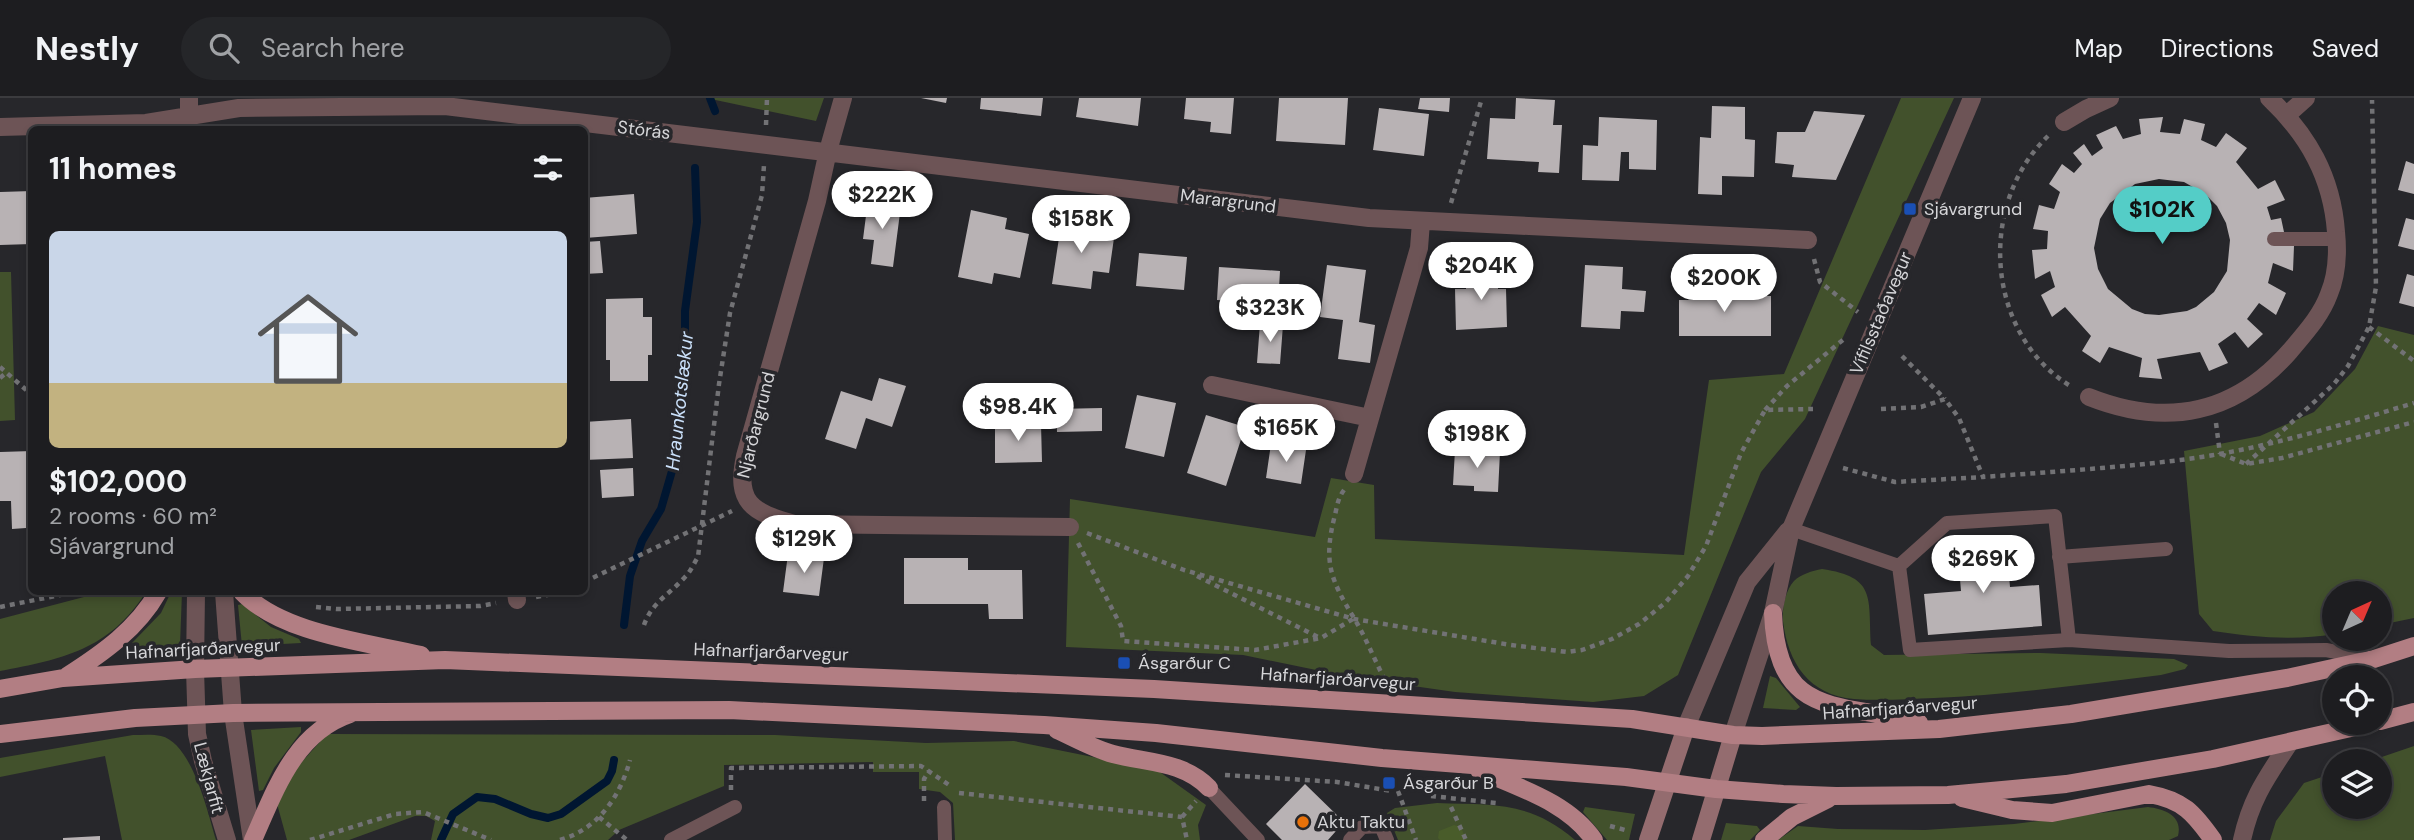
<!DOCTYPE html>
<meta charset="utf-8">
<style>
body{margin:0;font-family:"DM Sans",sans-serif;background:#252629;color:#f1f3f6;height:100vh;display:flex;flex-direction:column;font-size:26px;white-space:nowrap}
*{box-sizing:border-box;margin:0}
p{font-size:23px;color:#a0a2a5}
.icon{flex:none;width:38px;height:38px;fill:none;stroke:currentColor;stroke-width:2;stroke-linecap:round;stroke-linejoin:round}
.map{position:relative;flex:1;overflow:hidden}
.panel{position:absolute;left:28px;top:28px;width:560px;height:469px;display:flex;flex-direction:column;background:#1d1d20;border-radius:10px;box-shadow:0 4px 10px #0003,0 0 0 2px #3b3b3e}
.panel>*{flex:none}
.needle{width:46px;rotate:44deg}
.buttons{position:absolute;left:2322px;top:483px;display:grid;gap:14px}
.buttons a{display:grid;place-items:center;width:70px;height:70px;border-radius:50%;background:#1d1d20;box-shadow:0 4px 10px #0003,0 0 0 2px #3b3b3e;font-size:35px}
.price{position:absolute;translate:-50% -60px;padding:0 16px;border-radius:24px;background:#fff;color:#222;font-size:23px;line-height:46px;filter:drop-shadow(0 2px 4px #0008)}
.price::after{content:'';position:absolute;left:50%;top:42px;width:21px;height:16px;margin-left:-10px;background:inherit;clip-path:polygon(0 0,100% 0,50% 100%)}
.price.current{background:#54cdc7;color:#111}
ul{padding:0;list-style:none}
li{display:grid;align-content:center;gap:14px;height:371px;padding:0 21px}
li+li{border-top:2px solid #3b3b3e}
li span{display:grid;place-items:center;height:217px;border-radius:10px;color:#555}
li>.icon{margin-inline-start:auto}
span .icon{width:126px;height:126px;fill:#fffc;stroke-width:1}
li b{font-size:30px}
h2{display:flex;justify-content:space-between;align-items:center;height:84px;padding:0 21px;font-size:30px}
header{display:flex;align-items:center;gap:42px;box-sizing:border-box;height:98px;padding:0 35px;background:#1d1d20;border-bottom:2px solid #3b3b3e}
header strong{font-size:33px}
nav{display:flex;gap:38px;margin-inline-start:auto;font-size:24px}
.search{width:490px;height:63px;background:#252629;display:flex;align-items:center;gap:18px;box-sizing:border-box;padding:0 24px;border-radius:38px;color:#a0a2a5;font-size:26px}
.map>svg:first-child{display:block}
</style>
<header>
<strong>Nestly</strong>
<div class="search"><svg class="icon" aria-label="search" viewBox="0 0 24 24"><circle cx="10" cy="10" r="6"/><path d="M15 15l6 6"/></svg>Search here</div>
<nav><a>Map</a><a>Directions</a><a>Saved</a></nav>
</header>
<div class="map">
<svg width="2414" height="742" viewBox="0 0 2414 742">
<rect width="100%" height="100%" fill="#27272b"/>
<!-- green -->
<path fill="#42512c" d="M 706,0 L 824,0 L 816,23 Z
M 1901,0 L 1954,0 L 1805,321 L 1761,374 L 1678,577 L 1644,598 L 1593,604 L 1455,594 L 1350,579 L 1243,557 L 1066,549 L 1070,401 L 1315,439 L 1331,380 L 1374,387 L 1375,441 L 1684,457 L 1709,282 L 1784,276 Z
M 0,174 L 11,174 L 15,322 L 0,323 Z
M 2378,228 L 2414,237 L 2414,520 L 2380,527 L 2380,495 L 2334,495 L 2334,536 C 2296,543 2252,539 2213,533 L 2199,516 L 2184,353 L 2260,338 L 2314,314 L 2355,271 Z
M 1822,471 C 1877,479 1868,500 1871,547 L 1884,557 L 2041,555 L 2174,561 L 2188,567 L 2185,571 L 2161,577 C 2086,586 2010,597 1934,600 C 1908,601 1881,603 1854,601 C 1809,597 1788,565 1783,523 C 1782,511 1785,493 1794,483 C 1801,476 1812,473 1822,471 Z
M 103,494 L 146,494 C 109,552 63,561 0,573 L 0,521 Z
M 171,494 L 182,494 L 180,547 L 131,550 L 132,545 L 161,515 Z
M 242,506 L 271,529 L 299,541 L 301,545 L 242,548 L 238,507 Z
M 1770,578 L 1776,580 L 1800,609 L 1796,612 L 1763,610 Z
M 301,629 L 301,634 L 274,670 L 263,692 L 259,693 L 251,632 Z
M 327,636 L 775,637 L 926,645 L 1014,643 L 1157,672 L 1206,707 L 1198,727 L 1200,742 L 955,742 L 953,705 L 940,694 L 919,691 L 919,674 L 873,674 L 873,664 L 724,667 L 724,688 L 619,732 L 608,742 L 431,742 L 435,723 L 426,718 L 415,718 L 349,742 L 287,742 L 274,695 Z
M 133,637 C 142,637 153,636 161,638 C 192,645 208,715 216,742 L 122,742 L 105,658 L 0,679 L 0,660 Z
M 2414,648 L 2414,742 L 2270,742 L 2276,723 L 2304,685 L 2334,675 L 2334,709 L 2380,709 L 2380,663 L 2370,663 Z
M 1437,705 C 1493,707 1530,703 1575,742 L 1398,742 L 1387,715 L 1395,710 Z
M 1585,709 L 1635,716 L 1629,742 L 1607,742 L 1583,714 Z
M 2148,709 C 2165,711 2183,718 2178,738 L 2169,742 L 1778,742 L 1798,728 L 1838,731 L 1925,732 L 2014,726 Z
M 1726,725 L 1757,728 L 1760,732 L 1750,742 L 1721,742 Z"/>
<!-- forest -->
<path fill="#495c2a" d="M 1454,727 L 1461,729 L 1466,742 L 1440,742 L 1438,740 L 1439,733 Z"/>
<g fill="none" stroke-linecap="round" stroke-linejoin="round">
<!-- stream -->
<path stroke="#001631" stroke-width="8" d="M 710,0 L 715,13
M 624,527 L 630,478 L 642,443 L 661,411 L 672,373 L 685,276 L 685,213 L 697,124 L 695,70
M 441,742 L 453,716 L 477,699 L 495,701 L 531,716 L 548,720 L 561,716 L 607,683 L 612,673 L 614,662"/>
</g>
<!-- building -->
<path fill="#b8b2b4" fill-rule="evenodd" d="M 921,0 L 947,0 L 946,5 Z
M 981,0 L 1043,0 L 1041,18 L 980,11 Z
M 1079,0 L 1141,0 L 1138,28 L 1076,19 Z
M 1186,0 L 1234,0 L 1231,36 L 1210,34 L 1211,24 L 1184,21 Z
M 1279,0 L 1348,0 L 1345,47 L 1276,43 Z
M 1420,0 L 1450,0 L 1449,14 L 1418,11 Z
M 1516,0 L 1555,2 L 1553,27 L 1562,27 L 1559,75 L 1538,74 L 1539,64 L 1487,61 L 1490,20 L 1515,21 Z
M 1712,8 L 1745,9 L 1745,41 L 1755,42 L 1754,79 L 1722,78 L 1722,97 L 1698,96 L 1700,39 L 1711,40 Z
M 1379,10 L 1429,16 L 1424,58 L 1373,52 Z
M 1814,13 L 1865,17 L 1836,82 L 1792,79 L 1794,67 L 1775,65 L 1777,34 L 1805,34 Z
M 1599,19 L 1657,22 L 1656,72 L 1629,71 L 1629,54 L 1621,54 L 1619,83 L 1582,82 L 1583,47 L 1598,48 Z
M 2163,19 L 2160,34 L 2180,36 L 2184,21 L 2205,26 L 2201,42 L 2216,49 L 2226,35 L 2247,50 L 2236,64 L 2258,91 L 2275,82 L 2285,102 L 2267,109 L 2271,122 L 2281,120 L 2284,134 L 2273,136 L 2274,145 L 2294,148 L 2293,173 L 2273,165 L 2268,185 L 2286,195 L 2276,217 L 2259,205 L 2247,221 L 2263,236 L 2248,250 L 2235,234 L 2218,246 L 2228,265 L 2209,273 L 2200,254 L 2157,261 L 2162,281 L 2139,279 L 2142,260 L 2109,249 L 2100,265 L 2082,253 L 2091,238 L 2065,209 L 2052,219 L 2041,197 L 2055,189 L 2050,173 L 2035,181 L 2032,152 L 2047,151 L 2048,133 L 2033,131 L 2039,107 L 2054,111 L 2060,94 L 2049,86 L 2062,66 L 2074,75 L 2082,66 L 2073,55 L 2084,46 L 2092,58 L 2103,50 L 2096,37 L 2116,28 L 2123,41 L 2141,36 L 2139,21 ZM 2159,81 L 2184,84 L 2205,96 L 2217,108 L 2226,125 L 2230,142 L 2227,173 L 2214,194 L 2196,209 L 2187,213 L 2159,217 L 2145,216 L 2132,211 L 2108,191 L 2098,171 L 2094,150 L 2100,121 L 2110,105 L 2135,86 Z
M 2406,63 L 2414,66 L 2414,96 L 2398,92 Z
M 32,93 L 32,146 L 0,147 L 0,94 Z
M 634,96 L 637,136 L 585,140 L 584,100 Z
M 868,102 L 901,107 L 893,169 L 871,166 L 874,142 L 863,141 Z
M 971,112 L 1007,120 L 1005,131 L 1029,136 L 1020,180 L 994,175 L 992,186 L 958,179 Z
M 1062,120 L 1093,125 L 1091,137 L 1114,140 L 1109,175 L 1093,173 L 1091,191 L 1052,186 Z
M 2406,120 L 2414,122 L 2414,152 L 2398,148 Z
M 600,143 L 603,175 L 584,176 L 584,144 Z
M 1139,155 L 1187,159 L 1184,192 L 1136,188 Z
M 1327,167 L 1366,172 L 1359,224 L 1375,227 L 1370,265 L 1338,261 L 1343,222 L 1320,219 Z
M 1585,167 L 1623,169 L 1622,191 L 1646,193 L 1644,214 L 1621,213 L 1620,231 L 1581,229 Z
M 1219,169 L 1280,173 L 1278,207 L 1217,202 Z
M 1466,173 L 1498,173 L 1498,191 L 1506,191 L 1507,229 L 1456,232 L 1455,191 L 1466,191 Z
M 2407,176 L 2414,178 L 2414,209 L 2399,205 Z
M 1694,188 L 1734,188 L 1734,198 L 1771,198 L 1771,238 L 1679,238 L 1679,202 L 1694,202 Z
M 643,200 L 643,219 L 652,219 L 652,257 L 648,257 L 648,283 L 610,283 L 610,262 L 606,262 L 606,201 Z
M 1260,225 L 1283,227 L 1280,266 L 1257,265 Z
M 879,280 L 906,288 L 892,329 L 866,320 L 856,351 L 825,341 L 841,293 L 872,303 Z
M 1137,297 L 1176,305 L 1164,359 L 1125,350 Z
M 1102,310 L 1102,333 L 1057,334 L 1056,311 Z
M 1472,316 L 1513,318 L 1512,344 L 1471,342 Z
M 1206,317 L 1245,329 L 1226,388 L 1187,375 Z
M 631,321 L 633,360 L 584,362 L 584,324 Z
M 995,326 L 1041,326 L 1042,364 L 995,365 Z
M 1271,346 L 1306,352 L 1301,386 L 1266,380 Z
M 1455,352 L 1500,354 L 1498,394 L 1474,393 L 1474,388 L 1453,387 Z
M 32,353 L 32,417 L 26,417 L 26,430 L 12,431 L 11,403 L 0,403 L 0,354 Z
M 633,370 L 634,398 L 602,400 L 600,372 Z
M 2006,442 L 2010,489 L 2039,487 L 2042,528 L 1928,537 L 1924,496 L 1961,493 L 1957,446 Z
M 788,456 L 824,460 L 819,498 L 783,494 Z
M 904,460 L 968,460 L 968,472 L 1022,472 L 1023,521 L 989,521 L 988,506 L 904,506 Z
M 1305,686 L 1344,724 L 1328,742 L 1282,742 L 1266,726 Z
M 100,738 L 100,742 L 63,742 L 63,740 Z"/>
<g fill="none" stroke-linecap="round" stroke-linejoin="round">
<!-- path -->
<path stroke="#727275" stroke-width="4.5" stroke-dasharray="5 5" stroke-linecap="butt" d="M 766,27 L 767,0
M 2048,38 C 1977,106 1985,237 2072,289
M 1451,105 L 1482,0
M 1814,161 L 1820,184 L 1858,214
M 2369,229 L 2414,263
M 1902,258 L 1945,301
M 0,269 L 32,297
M 0,280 L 6,275
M 1881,311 L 1921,309 L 1945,301 L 1959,320 L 1983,379 C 2049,374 2115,370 2180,362 C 2260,352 2338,328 2414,305
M 1765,312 L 1787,288 L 1844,241
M 2216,325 L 2220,356
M 2221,356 L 2246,366 L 2282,360 L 2414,324
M 2246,366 L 2334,286 L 2348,268 L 2369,229 L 2376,189 L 2372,2
M 1843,370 L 1895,384 L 1983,379
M 1344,392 C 1338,400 1337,408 1335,417 C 1323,463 1330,481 1354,520 C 1366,540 1375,563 1386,584
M 1087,435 L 1184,472 L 1354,521 L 1511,547 L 1567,554 L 1582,552 L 1612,541 L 1639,526 L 1665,505 L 1688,478 L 1706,448 L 1741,355 L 1765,312 L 1813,311
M 1078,445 L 1121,528 L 1123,543 L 1255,552 L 1321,540 L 1353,521
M 1197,478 L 1320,540
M 584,484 L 732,413
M 536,499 L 564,494
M 0,509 L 75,494
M 316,509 L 336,511 L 480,508 L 496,505
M 644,527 C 652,504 670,496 685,479 C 691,473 694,465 698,459 L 719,286 L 730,215 L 762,97 L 764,67
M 1225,677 L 1337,684 L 1392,693
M 731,692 L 731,670 L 921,668 L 952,689
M 1398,693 L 1416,742
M 959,695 L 1182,719 L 1187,742
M 1431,698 L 1496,705
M 924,703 L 924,681 L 929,673
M 1451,709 L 1466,742
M 599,719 L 627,742
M 1182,719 L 1196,703
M 1610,728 L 1629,733
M 310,742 L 395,716 L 423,714 L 491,742
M 560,742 C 598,731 620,699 630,662"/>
<!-- service -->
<path stroke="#6d5456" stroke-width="14" d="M 2274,141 L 2337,141
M 1791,431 L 1899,468 L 1910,552 L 2069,542 L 2229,553 L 2326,552 L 2368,560
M 2059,459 L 2166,451
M 1899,468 L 1947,425 L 2055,418 L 2069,542
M 1209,690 L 1258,742
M 944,709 L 945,742
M 671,742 L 735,709
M 1350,742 L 1362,729 L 1381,728 L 1387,742"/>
<!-- minor -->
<path stroke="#6d5456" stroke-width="18" d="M 189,0 L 189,32
M 843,0 L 828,53 L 817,103 L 745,358 C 735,405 752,414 794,426 L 1070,429
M 2287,17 L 2306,0
M 2064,24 L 2086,11 L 2110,0
M 0,29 L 146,25 L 239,10 L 445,8 L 1369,120 L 1808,142
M 1212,287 L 1370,320
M 2089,299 C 2167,330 2235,316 2290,253 C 2305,235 2321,218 2329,196 C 2337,177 2338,154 2336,134 C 2332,79 2308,37 2269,0
M 1354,376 L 1419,150 L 1421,124
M 196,494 L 195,571 L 197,636 L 203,663 L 227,742
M 224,494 L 233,615 L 252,742
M 516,494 L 517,502
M 2242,742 C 2251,700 2267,679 2290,644"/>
<!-- tertiary -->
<path stroke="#6d5456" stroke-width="18" d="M 1686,629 L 1747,484 L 1788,433
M 1733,637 L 1773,515 L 1791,431 L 1972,0"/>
<!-- secondary -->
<path stroke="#946c6f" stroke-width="18" d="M 1648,742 L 1686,629
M 1701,742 L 1733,637"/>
<!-- primary -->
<path stroke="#b27e83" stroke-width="18" d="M 242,494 C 282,536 366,544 421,557
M 1773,515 C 1777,623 1841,603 1919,625
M 67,578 C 103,555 137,531 158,494
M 0,591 L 63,580 L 195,571 L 445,562 L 1154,591 L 1632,621 L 1733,637 L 1762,638 L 1939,631 L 2071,616 L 2287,580 L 2374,561 L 2414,548
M 2380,623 L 2414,614
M 1057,632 C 1075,640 1094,651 1113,656 C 1147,665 1183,663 1209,690
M 0,636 L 135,620 L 233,615 L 729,612 L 1044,627 L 1156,635 L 1382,660 L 1626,679 L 1716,691 L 1783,696 L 1836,698 L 1948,697 L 2066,686 L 2213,661 L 2373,625
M 1479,672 C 1519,690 1568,704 1594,742
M 1962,700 L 2012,712 L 2052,715 L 2149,696 C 2183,702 2194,715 2213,742
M 253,742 C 275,693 294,635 350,616
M 1764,742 L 1792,719 L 1828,701"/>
</g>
<!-- markers -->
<g fill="#1a4fb4" stroke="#27272b" stroke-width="2.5">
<rect x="1903" y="104" width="14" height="14" rx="3.5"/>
<rect x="1117" y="558" width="14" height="14" rx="3.5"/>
<rect x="1382" y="678" width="14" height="14" rx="3.5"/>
</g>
<circle fill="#e8710a" stroke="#27272b" stroke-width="2.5" cx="1303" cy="724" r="7"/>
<g text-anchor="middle" stroke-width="7" stroke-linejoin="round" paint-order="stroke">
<!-- street labels -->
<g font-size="18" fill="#d6d6d9" stroke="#27272b">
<text transform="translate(644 32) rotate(7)" y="6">Stórás</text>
<text transform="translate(1228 103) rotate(7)" y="6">Marargrund</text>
<text transform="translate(1881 215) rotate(-67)" y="6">Vífilsstaðavegur</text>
<text transform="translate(756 327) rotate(-76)" y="6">Njarðargrund</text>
<text transform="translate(203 551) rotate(-3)" y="6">Hafnarfjarðarvegur</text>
<text transform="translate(771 554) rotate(2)" y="6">Hafnarfjarðarvegur</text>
<text transform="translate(1338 581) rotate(4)" y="6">Hafnarfjarðarvegur</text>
<text transform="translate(1900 610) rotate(-4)" y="6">Hafnarfjarðarvegur</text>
<text transform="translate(209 680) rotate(75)" y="6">Lækjarfit</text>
</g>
<!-- poi labels -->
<g font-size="18" fill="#d6d6d9" stroke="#27272b" text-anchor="start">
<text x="1924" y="117">Sjávargrund</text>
<text x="1138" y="571">Ásgarður C</text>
<text x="1403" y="691">Ásgarður B</text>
<text x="1317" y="730">Aktu Taktu</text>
</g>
<!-- water labels -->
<g font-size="19" font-style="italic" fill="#cbe1fb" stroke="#27272b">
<text transform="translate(679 303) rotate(-84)" y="7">Hraunkotslækur</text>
</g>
</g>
</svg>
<div class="buttons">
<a><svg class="needle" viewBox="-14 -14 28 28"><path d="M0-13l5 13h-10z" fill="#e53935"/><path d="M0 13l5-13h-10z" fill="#a0a2a5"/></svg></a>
<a><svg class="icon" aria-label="locate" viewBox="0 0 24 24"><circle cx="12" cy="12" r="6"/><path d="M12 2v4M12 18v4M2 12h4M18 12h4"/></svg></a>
<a><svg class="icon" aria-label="layers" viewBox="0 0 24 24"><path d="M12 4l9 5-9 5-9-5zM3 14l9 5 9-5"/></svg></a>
</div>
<b class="price" style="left:882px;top:133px">$222K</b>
<b class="price current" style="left:2162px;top:148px">$102K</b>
<b class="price" style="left:1081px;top:157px">$158K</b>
<b class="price" style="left:1481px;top:204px">$204K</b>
<b class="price" style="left:1724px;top:216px">$200K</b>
<b class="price" style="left:1270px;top:246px">$323K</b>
<b class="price" style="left:1018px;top:345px">$98.4K</b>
<b class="price" style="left:1286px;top:366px">$165K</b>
<b class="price" style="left:1477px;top:372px">$198K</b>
<b class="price" style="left:804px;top:477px">$129K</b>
<b class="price" style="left:1983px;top:497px">$269K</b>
<section class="panel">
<h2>11 homes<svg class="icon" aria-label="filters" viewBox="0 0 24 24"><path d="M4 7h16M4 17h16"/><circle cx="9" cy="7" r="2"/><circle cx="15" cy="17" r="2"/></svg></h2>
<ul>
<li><span style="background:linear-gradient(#c9d6e8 70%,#c2b280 0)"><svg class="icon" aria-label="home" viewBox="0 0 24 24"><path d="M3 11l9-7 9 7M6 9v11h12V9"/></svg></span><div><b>$102,000</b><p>2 rooms · 60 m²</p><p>Sjávargrund</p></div></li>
</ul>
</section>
</div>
